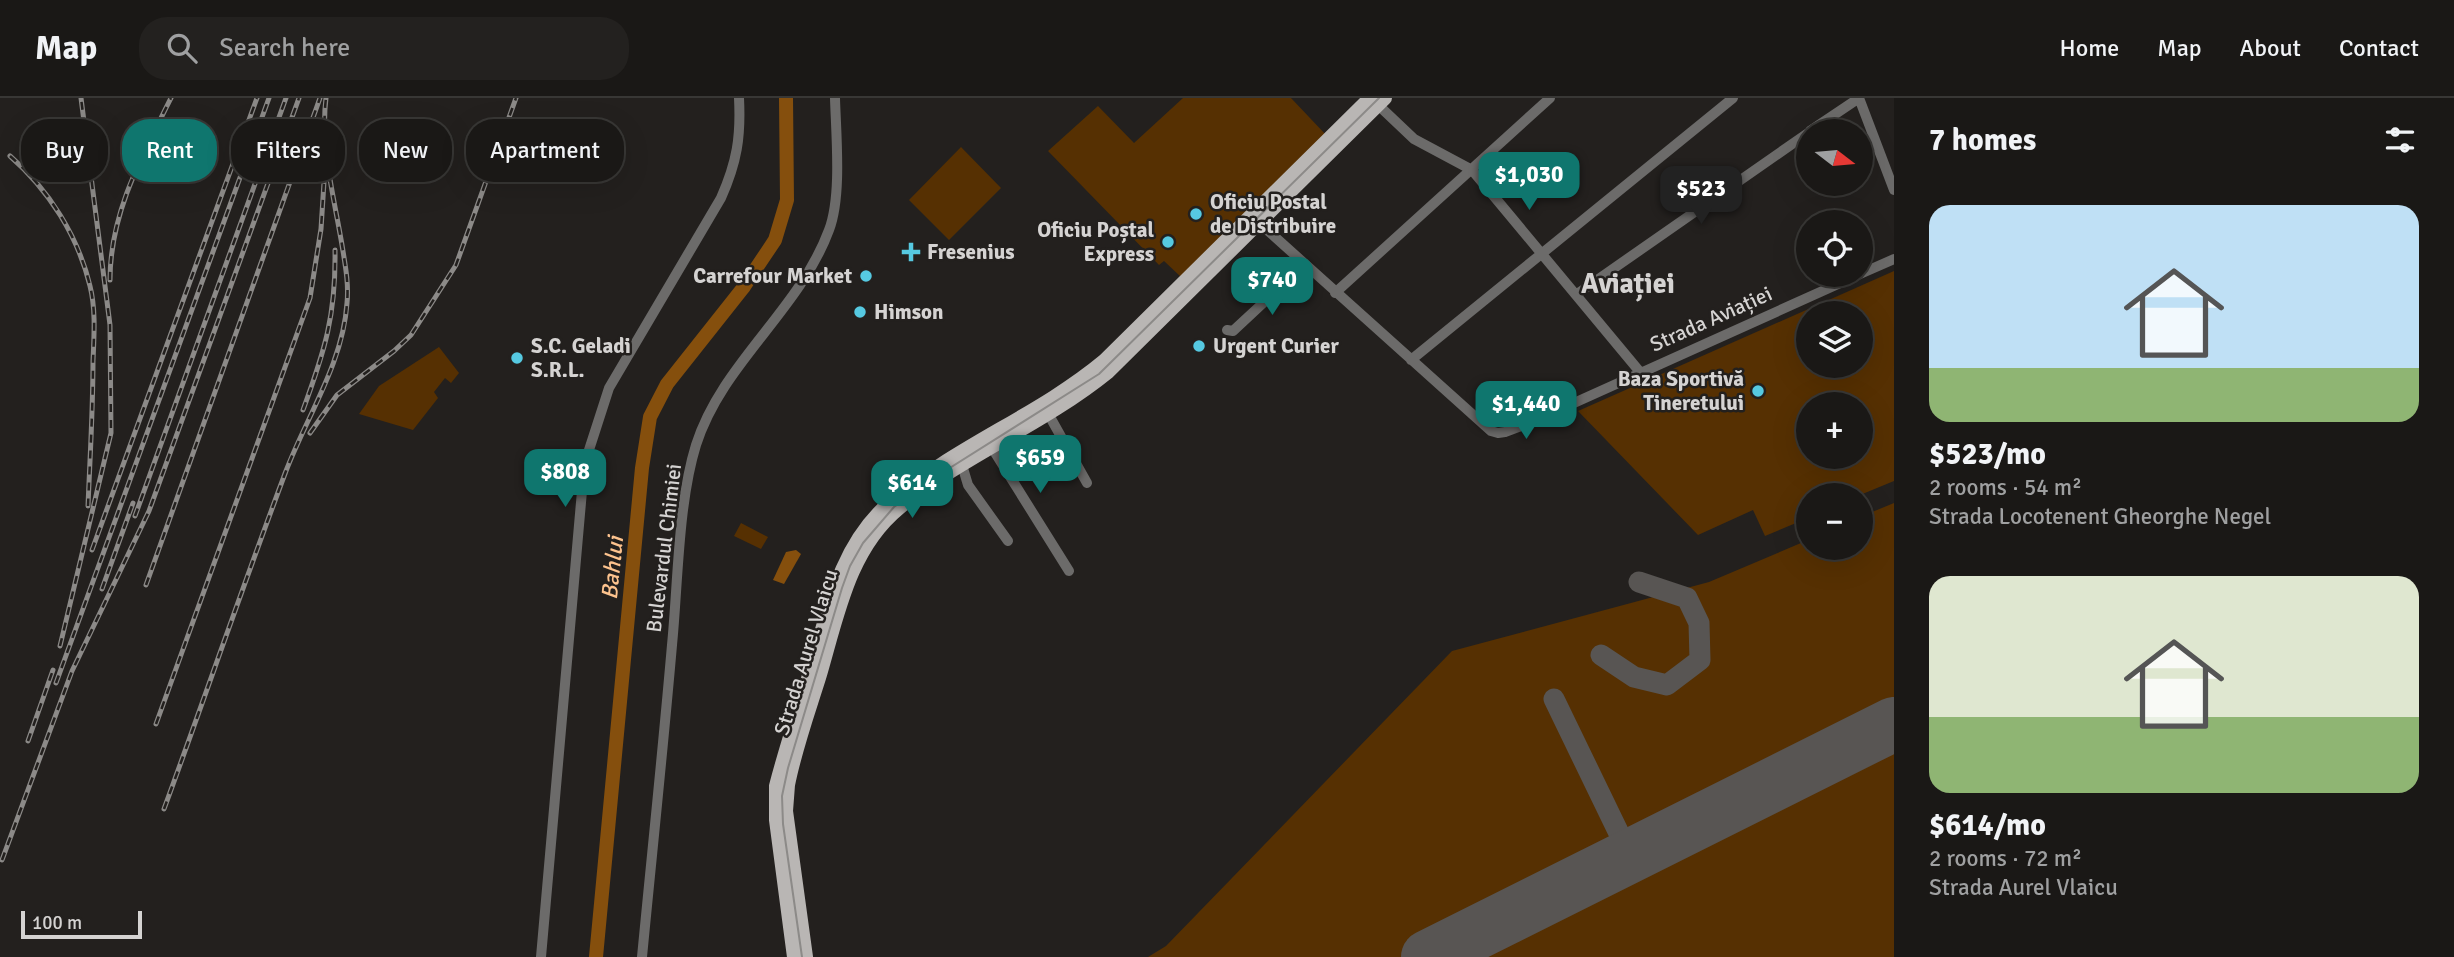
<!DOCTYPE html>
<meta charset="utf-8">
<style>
body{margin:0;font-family:Signika,sans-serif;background:#23211f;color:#f1f3f6;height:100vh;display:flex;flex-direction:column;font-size:26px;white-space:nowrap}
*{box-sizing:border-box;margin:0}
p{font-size:23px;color:#9fa0a1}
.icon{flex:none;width:38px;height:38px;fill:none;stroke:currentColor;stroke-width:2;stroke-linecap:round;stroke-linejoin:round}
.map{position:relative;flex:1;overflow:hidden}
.panel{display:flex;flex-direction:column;background:#1a1816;width:560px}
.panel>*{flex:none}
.top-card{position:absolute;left:21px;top:21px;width:665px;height:63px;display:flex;gap:14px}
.needle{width:46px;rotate:106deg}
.tools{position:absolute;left:1796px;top:21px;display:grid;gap:14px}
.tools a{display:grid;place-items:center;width:77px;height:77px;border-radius:50%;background:#1a1816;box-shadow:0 7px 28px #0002,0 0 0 2px #383735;font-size:35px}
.scale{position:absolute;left:21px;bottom:18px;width:121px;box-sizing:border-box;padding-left:7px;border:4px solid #d5d3d2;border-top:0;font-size:19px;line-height:24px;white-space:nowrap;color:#d5d3d2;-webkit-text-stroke:5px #23201e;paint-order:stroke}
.price{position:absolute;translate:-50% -60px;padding:0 16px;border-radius:14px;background:#0f766e;color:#fff;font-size:23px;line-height:46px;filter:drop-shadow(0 2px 4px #0008)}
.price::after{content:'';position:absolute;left:50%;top:42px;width:21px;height:16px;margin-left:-10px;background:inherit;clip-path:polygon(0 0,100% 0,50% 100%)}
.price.on{background:#222;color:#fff}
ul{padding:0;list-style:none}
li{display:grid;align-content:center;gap:14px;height:371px;padding:0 35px}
li span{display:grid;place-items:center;height:217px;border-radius:21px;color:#555}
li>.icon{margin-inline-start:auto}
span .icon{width:126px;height:126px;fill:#fffc;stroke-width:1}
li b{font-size:30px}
h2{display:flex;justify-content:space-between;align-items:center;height:84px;padding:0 35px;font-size:30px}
.tag{padding:0 24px;border-radius:28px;background:#1a1816;box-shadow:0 7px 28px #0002,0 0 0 2px #383735;font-size:24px;line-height:63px}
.tag.on{background:#0f766e;color:#fff}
header{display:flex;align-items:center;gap:42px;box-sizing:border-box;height:98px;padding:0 35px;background:#1a1816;border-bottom:2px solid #383735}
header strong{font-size:33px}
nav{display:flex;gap:38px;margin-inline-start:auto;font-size:24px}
.search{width:490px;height:63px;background:#23211f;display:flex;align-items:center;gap:18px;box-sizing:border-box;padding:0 24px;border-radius:28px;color:#9fa0a1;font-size:26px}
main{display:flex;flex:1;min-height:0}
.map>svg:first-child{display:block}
</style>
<header>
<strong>Map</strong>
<div class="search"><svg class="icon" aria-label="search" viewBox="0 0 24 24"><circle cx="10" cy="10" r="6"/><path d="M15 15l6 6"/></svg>Search here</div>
<nav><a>Home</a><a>Map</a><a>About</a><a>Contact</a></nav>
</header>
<main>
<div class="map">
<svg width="1894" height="859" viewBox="0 0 1894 859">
<rect width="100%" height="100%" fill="#23201e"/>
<!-- green -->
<path fill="#563002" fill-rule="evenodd" d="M 1183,0 L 1291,0 L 1327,38 L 1181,179 L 1164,163 L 1159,167 L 1048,53 L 1098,8 L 1134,45 Z
M 961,49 L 1001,90 L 949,142 L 909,102 Z
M 1894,173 L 1894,383 L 1860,397 L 1808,397 L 1808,420 L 1765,438 L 1753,412 L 1698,437 L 1578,313 ZM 1808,215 L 1860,215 L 1860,268 L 1808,268 ZM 1860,306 L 1860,359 L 1808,359 L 1808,306 Z
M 439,249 L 459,275 L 451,285 L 445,280 L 434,294 L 438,300 L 413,332 L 359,316 L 379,288 Z
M 1894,405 L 1894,859 L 1148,859 L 1166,848 L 1452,553 L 1709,484 L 1808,442 L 1808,450 L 1860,450 L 1860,419 Z
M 741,425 L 768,439 L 761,451 L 734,438 Z"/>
<!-- water -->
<path fill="#854f0d" d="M 796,452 L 801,456 L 784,486 L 773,482 L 786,454 Z"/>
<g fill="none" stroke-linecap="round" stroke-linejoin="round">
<!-- river -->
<path stroke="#854f0d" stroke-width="14" d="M 596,859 L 642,370 L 650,319 L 667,286 L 743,190 L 775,142 L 787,102 L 786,0"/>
<!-- taxiway -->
<path stroke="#585553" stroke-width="21" d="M 1601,557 L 1634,579 L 1667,587 L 1700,562 L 1699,525 L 1687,500 L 1639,484
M 1554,601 L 1630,758"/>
<!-- runway -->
<path stroke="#585553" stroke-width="54" d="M 1428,859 L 1894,626"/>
<!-- minor -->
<path stroke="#6c6b6a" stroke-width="10" d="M 1859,0 L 1894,92
M 1375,4 L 1414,41 L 1472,72 L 1640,274
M 1810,33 L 1859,0
M 1256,122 L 1491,333 L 1498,335 L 1505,334 L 1534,323 L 1858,177
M 1860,176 L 1894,161
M 1335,195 L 1550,0
M 1577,196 L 1808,35
M 1227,232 L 1233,233 L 1304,167
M 1411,262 L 1733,0
M 1045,310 L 1087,385
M 989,345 L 1069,473
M 962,367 L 968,387 L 1008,443
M 541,859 L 582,393 L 588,355 L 609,290 L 721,100 C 737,64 741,39 739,0
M 642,859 C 652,755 663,651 672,547 C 678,486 678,405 696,347 C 722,265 799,213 829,132 C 842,98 836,37 835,0"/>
<!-- major -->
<path stroke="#b9b6b4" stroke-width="14" d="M 794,859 L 776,722 L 776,688 C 786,649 799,610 811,571 C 828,512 840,448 888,406 C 953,349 1038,318 1104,263 L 1370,0
M 806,859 L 786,713 L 788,687 C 795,651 808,615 819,580 C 837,520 848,452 899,410 C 963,358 1044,326 1108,274 L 1385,0"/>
<!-- tram -->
<path stroke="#8c8a88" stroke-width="2" d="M 802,859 L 783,726 L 782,698 L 788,670 L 842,490 L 850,468 L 863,445 L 894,409 L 937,378 L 1099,276 L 1379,0"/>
<defs>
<path id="rail" d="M 10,58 C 49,92 78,138 90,188 C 96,212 94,238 93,263 C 93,311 90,359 88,408
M 110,182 C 110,115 142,58 171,0
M 303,312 C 325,252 336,217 335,152
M 310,335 L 337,297 L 394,253 L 411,237 L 456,167 L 516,0
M 135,418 L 286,0
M 92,452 L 257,0
M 146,487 L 320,0
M 102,491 L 133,405
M 60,548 L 111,335 L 110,227 L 81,0
M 56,585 L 269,0
M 156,626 L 310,200 L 321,131 L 324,84
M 28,643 L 53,572
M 164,711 C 205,599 244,485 286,373 C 307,318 343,265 347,205 C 349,185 345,166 342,147 C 334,99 320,48 326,0
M 2,762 L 72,573 L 149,413 L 299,0"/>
</defs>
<!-- rail casing -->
<use href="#rail" stroke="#8c8a88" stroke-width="5"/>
<!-- rail -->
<use href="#rail" stroke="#23201e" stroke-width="2.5" stroke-dasharray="8" stroke-linecap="butt"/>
</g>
<!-- markers -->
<g fill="#56c9e1" stroke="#23201e" stroke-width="2.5">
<circle cx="1196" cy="116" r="7"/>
<circle cx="1168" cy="144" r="7"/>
<path d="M907.5 143.5h7v7h7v7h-7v7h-7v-7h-7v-7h7z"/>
<circle cx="866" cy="178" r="7"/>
<circle cx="860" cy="214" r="7"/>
<circle cx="1199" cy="248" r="7"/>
<circle cx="517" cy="260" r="7"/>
<circle cx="1758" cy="293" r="7"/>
</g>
<g text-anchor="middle" stroke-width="5" stroke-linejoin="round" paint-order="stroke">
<!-- poi labels -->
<g font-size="21" font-weight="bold" fill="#d5d3d2" stroke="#23201e" text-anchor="start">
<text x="1210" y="111">Oficiu Postal<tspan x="1210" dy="24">de Distribuire</tspan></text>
<text x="1154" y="139" text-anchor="end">Oficiu Poștal<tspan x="1154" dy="24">Express</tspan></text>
<text x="927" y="161">Fresenius</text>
<text x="852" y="185" text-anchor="end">Carrefour Market</text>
<text x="874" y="221">Himson</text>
<text x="531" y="255">S.C. Geladi<tspan x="531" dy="24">S.R.L.</tspan></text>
<text x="1213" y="255">Urgent Curier</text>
<text x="1744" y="288" text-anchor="end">Baza Sportivă<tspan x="1744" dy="24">Tineretului</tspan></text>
</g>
<!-- street labels -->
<g font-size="21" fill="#d5d3d2" stroke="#23201e">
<text transform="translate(1711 221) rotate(-24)" y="7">Strada Aviației</text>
<text transform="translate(664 450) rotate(-83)" y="7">Bulevardul Chimiei</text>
<text transform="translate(806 554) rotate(-73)" y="7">Strada Aurel Vlaicu</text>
</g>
<!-- water labels -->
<g font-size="23" font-style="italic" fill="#fdc38e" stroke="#23201e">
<text transform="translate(612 470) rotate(-84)" y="8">Bahlui</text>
</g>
<!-- district labels -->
<g font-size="28" font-weight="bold" fill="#d5d3d2" stroke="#23201e">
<text x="1628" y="195">Aviației</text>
</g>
</g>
</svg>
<div class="tools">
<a><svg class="needle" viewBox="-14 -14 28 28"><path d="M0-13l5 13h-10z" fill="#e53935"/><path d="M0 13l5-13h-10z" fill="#9fa0a1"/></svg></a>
<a><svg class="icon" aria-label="locate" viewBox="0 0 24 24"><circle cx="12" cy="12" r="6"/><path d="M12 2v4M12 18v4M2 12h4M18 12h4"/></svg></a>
<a><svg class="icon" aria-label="layers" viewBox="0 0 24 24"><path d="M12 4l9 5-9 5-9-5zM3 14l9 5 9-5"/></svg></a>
<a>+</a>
<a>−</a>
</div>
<div class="scale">100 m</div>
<b class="price" style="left:1529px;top:114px">$1,030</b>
<b class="price on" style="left:1701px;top:128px">$523</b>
<b class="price" style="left:1272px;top:219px">$740</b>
<b class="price" style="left:1526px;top:343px">$1,440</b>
<b class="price" style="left:1040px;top:397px">$659</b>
<b class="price" style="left:565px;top:411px">$808</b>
<b class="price" style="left:912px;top:422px">$614</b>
<div class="top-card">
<a class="tag">Buy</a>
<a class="tag on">Rent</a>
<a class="tag">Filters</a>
<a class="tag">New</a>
<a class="tag">Apartment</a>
</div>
</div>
<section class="panel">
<h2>7 homes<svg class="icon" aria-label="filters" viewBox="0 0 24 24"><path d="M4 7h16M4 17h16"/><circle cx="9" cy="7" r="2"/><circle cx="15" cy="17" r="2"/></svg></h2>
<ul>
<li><span style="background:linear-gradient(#bfe0f5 75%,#8fb573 0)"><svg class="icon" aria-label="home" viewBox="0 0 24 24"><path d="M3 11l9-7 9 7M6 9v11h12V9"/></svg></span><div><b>$523/mo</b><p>2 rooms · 54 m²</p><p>Strada Locotenent Gheorghe Negel</p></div></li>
<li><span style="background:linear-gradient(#dfe7d0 65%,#8fb573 0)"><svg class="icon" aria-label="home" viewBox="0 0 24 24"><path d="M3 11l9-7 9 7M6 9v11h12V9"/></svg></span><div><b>$614/mo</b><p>2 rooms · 72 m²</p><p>Strada Aurel Vlaicu</p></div></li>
</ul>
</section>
</main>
